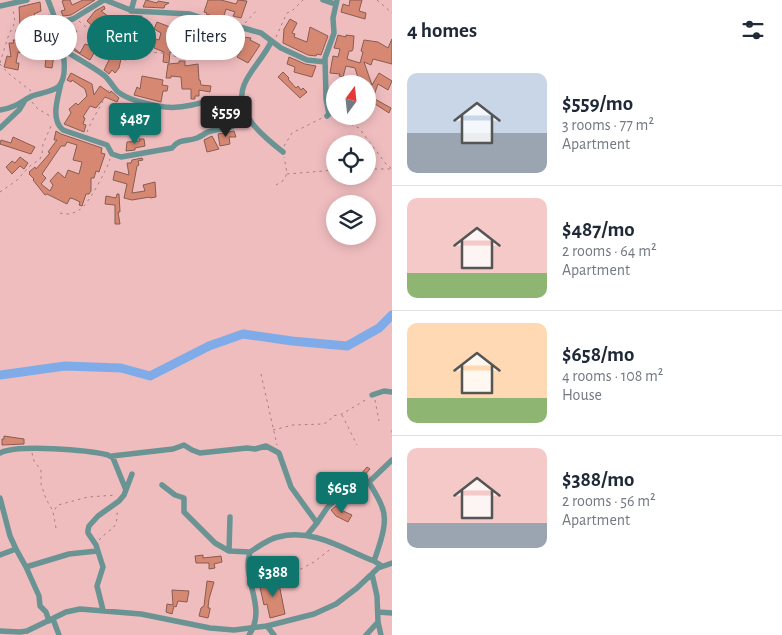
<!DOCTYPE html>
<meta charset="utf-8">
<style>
body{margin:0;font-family:"Alegreya Sans",sans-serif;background:#f6f6f7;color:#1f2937;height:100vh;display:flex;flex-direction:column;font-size:19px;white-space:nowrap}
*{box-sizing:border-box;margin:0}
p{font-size:16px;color:#747a83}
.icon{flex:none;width:28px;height:28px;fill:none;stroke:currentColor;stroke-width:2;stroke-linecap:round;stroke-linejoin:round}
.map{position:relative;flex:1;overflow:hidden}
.panel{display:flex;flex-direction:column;background:#fff;width:390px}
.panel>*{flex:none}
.guide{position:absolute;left:15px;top:15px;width:301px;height:45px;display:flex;gap:10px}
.needle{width:32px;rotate:15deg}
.tools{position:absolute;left:326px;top:75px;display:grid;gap:10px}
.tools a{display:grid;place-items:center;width:50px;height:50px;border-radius:50%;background:#fff;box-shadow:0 2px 12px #0003;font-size:25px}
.price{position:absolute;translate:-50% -42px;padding:0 11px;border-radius:5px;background:#0f766e;color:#fff;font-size:16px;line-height:32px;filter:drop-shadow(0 1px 2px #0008)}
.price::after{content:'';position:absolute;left:50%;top:30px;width:15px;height:11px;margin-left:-8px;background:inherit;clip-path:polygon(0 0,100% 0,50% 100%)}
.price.on{background:#222;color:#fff}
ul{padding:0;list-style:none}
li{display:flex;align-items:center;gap:15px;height:125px;padding:0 15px}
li+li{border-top:1px solid #e0e1e3}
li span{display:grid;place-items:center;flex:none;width:140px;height:100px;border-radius:10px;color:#555}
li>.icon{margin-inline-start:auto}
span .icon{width:60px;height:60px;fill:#fffc;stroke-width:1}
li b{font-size:21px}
h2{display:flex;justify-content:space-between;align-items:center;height:60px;padding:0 15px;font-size:21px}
.tag{padding:0 18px;border-radius:22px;background:#fff;box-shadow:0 2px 12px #0003;font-size:18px;line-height:45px}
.tag.on{background:#0f766e;color:#fff}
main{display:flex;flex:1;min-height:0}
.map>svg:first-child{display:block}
</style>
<main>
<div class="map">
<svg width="392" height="635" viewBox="0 0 392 635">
<rect width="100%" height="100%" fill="#f0bdbf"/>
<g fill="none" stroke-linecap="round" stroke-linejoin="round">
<!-- river -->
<path stroke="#7face9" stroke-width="9" d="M 0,375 L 65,366 L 121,368 L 150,376 L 209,346 L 243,334 L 292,341 L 347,346 L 379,328 L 392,315"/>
</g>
<!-- building -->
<path fill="#d78873" stroke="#875d52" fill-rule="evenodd" d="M 65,0 L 70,0 L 72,5 L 83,0 L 95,0 L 71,15 L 63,16 L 61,11 L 65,10 L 62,1 Z
M 146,0 L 157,3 L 158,1 L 169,3 L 165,5 L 164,8 L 143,7 Z
M 208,0 L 221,0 L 236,4 L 238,0 L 247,1 L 241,18 L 233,16 L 235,12 L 226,9 L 223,19 L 206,14 L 207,13 L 204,12 Z
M 350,0 L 362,0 L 359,11 L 366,13 L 365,19 L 341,12 L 343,4 L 349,6 Z
M 40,2 L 41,11 L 34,14 L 36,20 L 49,15 L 52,25 L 42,27 L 43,36 L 40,37 L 41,45 L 34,46 L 33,31 L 26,33 L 24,43 L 22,43 L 20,53 L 18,52 L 16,63 L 19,63 L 18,70 L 4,67 L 7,56 L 11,57 L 9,43 L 14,43 L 13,40 L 17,40 L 16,30 L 20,27 L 19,7 Z
M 104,6 L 105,9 L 101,11 L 119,24 L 116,33 L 114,32 L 111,39 L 96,32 L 97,30 L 87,21 L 95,11 Z
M 136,16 L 142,16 L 140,23 L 143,23 L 143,35 L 144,36 L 141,46 L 132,43 Z
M 178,19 L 187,21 L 189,19 L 195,21 L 194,24 L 207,27 L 204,37 L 206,38 L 204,42 L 200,45 L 196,44 L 194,52 L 186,50 L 185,55 L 170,52 L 169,63 L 163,62 L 164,52 L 154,48 L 156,39 L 159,40 L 161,33 L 154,29 L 157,22 L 170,27 L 167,36 L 176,39 ZM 182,29 L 192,32 L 189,44 L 180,41 Z
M 290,19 L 297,23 L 292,33 L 295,34 L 294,37 L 307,42 L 310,27 L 328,36 L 321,55 L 317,54 L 316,56 L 308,55 L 283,43 L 284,29 Z
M 73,26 L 77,32 L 69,35 L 74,48 L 80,53 L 85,44 L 88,45 L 89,42 L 98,46 L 90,60 L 67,46 L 64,36 L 71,31 L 70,27 Z
M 338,35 L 346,37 L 346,35 L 354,36 L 353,49 L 352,51 L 349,51 L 347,59 L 360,63 L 363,52 L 361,51 L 364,40 L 378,42 L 388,48 L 392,39 L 392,64 L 373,59 L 371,65 L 364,62 L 372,85 L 379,73 L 392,81 L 388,90 L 378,84 L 373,98 L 391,108 L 389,113 L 372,102 L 368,109 L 368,90 L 370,84 L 359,81 L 355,68 L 346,66 L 343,77 L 339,76 L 340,74 L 330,73 L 333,56 L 338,57 L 340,49 L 334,48 Z
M 236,36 L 251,38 L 250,40 L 260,45 L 248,63 L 237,57 L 241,51 L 233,49 Z
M 48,41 L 54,41 L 53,47 L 57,47 L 58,51 L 54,55 L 52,68 L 45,67 Z
M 116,46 L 124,50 L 123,52 L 128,54 L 126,60 L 121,59 L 119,68 L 115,73 L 112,70 L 109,74 L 104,70 Z
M 289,57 L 305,64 L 316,66 L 312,77 L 294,72 L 295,67 L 287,64 Z
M 179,61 L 185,61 L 185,66 L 198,64 L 199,80 L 200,80 L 201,85 L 211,86 L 210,92 L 199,90 L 199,96 L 195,96 L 195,99 L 191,99 L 191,89 L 182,89 L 181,77 L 171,76 L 171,78 L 166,78 L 168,64 L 179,63 Z
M 283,72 L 289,78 L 288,79 L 296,88 L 298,86 L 301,90 L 303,88 L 307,92 L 300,98 L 278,77 Z
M 71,73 L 92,84 L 94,95 L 100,86 L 110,93 L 111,91 L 119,98 L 117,102 L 105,97 L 96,108 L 90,106 L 83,117 L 85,118 L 83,124 L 86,125 L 84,132 L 64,124 L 71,113 L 69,109 L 76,103 L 78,105 L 87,96 L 85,89 L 72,80 L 71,82 L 67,80 Z
M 142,76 L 163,80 L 162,85 L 168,86 L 167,91 L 163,91 L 161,102 L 134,95 L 137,87 L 140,89 Z
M 56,131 L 61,134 L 102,148 L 101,153 L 105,154 L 99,172 L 96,171 L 94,178 L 91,178 L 91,191 L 89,194 L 86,194 L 82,206 L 79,205 L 80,202 L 74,199 L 70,198 L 67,204 L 47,194 L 45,195 L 33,180 L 34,179 L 29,174 L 30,173 L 29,172 L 35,167 L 36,169 L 50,153 L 48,152 L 57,140 L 54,140 ZM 67,142 L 77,145 L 73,160 L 82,162 L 79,174 L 68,170 L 65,178 L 58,172 L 50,181 L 53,185 L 50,191 L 41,184 L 46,178 L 42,174 L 61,146 L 65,146 Z
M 234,131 L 236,137 L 229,137 L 230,144 L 220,146 L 218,134 Z
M 212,136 L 219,149 L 207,152 L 204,140 Z
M 13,137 L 35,147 L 31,154 L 0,144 L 1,140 L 11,143 Z
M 139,139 L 144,139 L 145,146 L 135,148 L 135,150 L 126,151 L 127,142 L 140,141 Z
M 20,157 L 28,163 L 24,169 L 20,166 L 12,174 L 6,167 L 12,161 L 15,163 Z
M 142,158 L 143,160 L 138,161 L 139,165 L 137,166 L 132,193 L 145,191 L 143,185 L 155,182 L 156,197 L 150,198 L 150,197 L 132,200 L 124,198 L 127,184 L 113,180 L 115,171 L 129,175 L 127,163 L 131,163 L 132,160 Z
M 117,194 L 119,194 L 120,212 L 118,212 L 120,224 L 115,224 L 115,205 L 105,204 L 106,196 L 116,198 Z
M 4,436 L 24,439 L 24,444 L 2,445 L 2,439 L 4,439 Z
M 367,467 L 370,469 L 364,476 L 366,478 L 362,480 L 353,480 L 343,486 L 341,482 L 349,477 L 350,478 L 356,476 L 359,473 L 361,474 Z
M 336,506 L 342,513 L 343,511 L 352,515 L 348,522 L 336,516 L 331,510 Z
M 203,555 L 203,558 L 221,556 L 222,562 L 214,564 L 215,568 L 209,569 L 209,563 L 196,563 L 195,556 Z
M 278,579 L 285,614 L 270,618 L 267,604 L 264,605 L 259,583 Z
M 207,581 L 214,582 L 209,599 L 208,608 L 210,608 L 210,610 L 208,618 L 199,616 L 201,608 L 204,606 Z
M 172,590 L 189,591 L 187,602 L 178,601 L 176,607 L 174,606 L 172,614 L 166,612 L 167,604 L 173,605 Z"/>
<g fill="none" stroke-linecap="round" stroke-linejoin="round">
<!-- path -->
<path stroke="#a47e7f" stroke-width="1" stroke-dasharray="2.5 4" stroke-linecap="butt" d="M 377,0 L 392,13
M 79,21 L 98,37 L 112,41 L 129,51 L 162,53 L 178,57 L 199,53 L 206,48 L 214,27
M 245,23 L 257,10
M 276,37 L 287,13 L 292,11 L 303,0
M 0,63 L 8,37 L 15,22 L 13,9
M 0,64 L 9,74 L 31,91
M 32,102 L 38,109 L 50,116
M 333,116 L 359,128 L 386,164 L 392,169
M 87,132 C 93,117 102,104 109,90
M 284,146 L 292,133 L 322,118
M 368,169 L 391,169
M 287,174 L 335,170
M 276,185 L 284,180 L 287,173 L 284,157
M 0,192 L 16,181 L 30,166 L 40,159 L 42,154 L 43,144 L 52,124
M 60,213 C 67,215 73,214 79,210 C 88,206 107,169 110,159
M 261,374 L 277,445
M 375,400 L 379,421
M 342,415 L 357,445
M 273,430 L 293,425 L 323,424 L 328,422 L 333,416 L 342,414 L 367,399
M 392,430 L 392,437
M 32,453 L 34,461 L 41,470 L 41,484 L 46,499 L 53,511
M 56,528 L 53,512 L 58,505 L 88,497 L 116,495
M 99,540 C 112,526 118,531 117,509
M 255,573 L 301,569 L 314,562 L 332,548"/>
<!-- minor -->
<path stroke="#6a9494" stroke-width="5.5" d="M 105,0 L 133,11 L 190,14 L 211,21 L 240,27 L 261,33 L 281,48 L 307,60 L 325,62
M 323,0 L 335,4
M 0,6 L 27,0
M 131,11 L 134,0
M 57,23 L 73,19 L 104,0
M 271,42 C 264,57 250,70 244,85 C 233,113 264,137 283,152
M 62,49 C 76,58 92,66 105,76 C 109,80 113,86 117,91 C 127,100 152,105 165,107 C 173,108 183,107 192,105 C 197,104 201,102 207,103 C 220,105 235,117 247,117
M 61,83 C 58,98 50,119 63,130 L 107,145 L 112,154 L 121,157 L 172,148 C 179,138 187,142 197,138 C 202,136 206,132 211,131 C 223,128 237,129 244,117
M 0,110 C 15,108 20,102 32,96 C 40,93 51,92 58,87 C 74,73 55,17 48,0
M 327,116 L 329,114 L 326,99 L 325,58 L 334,33 L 333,18 L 337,0
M 0,128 L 19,110 L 24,102
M 372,395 L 384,391 L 392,392
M 0,453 C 18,444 88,450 108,455 L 113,458 L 126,490
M 112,456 L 173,449 L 184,445 L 192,450 L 200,453 L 247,448 L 255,449 L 266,446 L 279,453 L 291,487 L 317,523 L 307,535
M 369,482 C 373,490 379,498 382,507 C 389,522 379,546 374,561
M 162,485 L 175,495 L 184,498 L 184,512 L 215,543 L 229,551 L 250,552
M 0,498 L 10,536 L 16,549
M 317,523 L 327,508 L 344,491 L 355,484 L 363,485 L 369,482 L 392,460
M 229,551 L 230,517
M 0,555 L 16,549 L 26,567 L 69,554 L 97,551
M 26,567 L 39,596 L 40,606 L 46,612 L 49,621
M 372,574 L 377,596 L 378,622 L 381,635
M 103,610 L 97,586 L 103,567 L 96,545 L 88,533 L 88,530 L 89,526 L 98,516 L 119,501 L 124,495 L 132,474
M 378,612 L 392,613
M 53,619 L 59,635
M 267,626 L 274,635
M 0,631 L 20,632 L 27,631 L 66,612 L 80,609 L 141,614 L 210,628 L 234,630 L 267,626 L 314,614 L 336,604 L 357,588 L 378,568 L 392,563
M 249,635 C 268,607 241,580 250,552 C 258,547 268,539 278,537 C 313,528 343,549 374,561 L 382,566
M 366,635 L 378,622"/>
</g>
</svg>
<div class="tools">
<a><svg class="needle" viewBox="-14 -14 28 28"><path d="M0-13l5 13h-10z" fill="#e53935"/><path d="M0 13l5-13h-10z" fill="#747a83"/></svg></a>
<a><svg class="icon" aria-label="locate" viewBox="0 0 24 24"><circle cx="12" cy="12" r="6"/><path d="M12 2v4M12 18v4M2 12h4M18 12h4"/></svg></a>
<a><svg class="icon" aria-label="layers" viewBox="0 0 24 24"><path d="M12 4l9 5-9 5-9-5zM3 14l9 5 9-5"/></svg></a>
</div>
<b class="price on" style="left:226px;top:138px">$559</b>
<b class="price" style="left:135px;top:145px">$487</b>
<b class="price" style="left:342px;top:514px">$658</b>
<b class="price" style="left:273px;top:598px">$388</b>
<div class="guide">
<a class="tag">Buy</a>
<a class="tag on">Rent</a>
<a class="tag">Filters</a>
</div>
</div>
<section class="panel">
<h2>4 homes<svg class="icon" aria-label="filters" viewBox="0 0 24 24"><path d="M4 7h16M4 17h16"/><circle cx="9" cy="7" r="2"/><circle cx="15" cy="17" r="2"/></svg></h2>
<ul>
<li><span style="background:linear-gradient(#c9d6e8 60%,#9aa5b1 0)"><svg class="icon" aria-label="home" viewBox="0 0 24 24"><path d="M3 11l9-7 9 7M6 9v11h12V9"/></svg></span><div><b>$559/mo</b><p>3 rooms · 77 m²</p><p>Apartment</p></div></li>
<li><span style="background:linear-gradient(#f6c9c9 75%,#8fb573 0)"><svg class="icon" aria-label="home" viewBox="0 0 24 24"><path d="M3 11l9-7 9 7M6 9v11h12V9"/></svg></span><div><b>$487/mo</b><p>2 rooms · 64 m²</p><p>Apartment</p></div></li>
<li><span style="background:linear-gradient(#ffd9b3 75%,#8fb573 0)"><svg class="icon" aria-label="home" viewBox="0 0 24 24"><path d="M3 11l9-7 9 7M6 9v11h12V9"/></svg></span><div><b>$658/mo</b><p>4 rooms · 108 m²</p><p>House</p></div></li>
<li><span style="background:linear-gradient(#f6c9c9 75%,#9aa5b1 0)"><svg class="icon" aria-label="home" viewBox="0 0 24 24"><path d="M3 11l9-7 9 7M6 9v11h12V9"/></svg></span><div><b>$388/mo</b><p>2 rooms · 56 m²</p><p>Apartment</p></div></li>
</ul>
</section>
</main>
